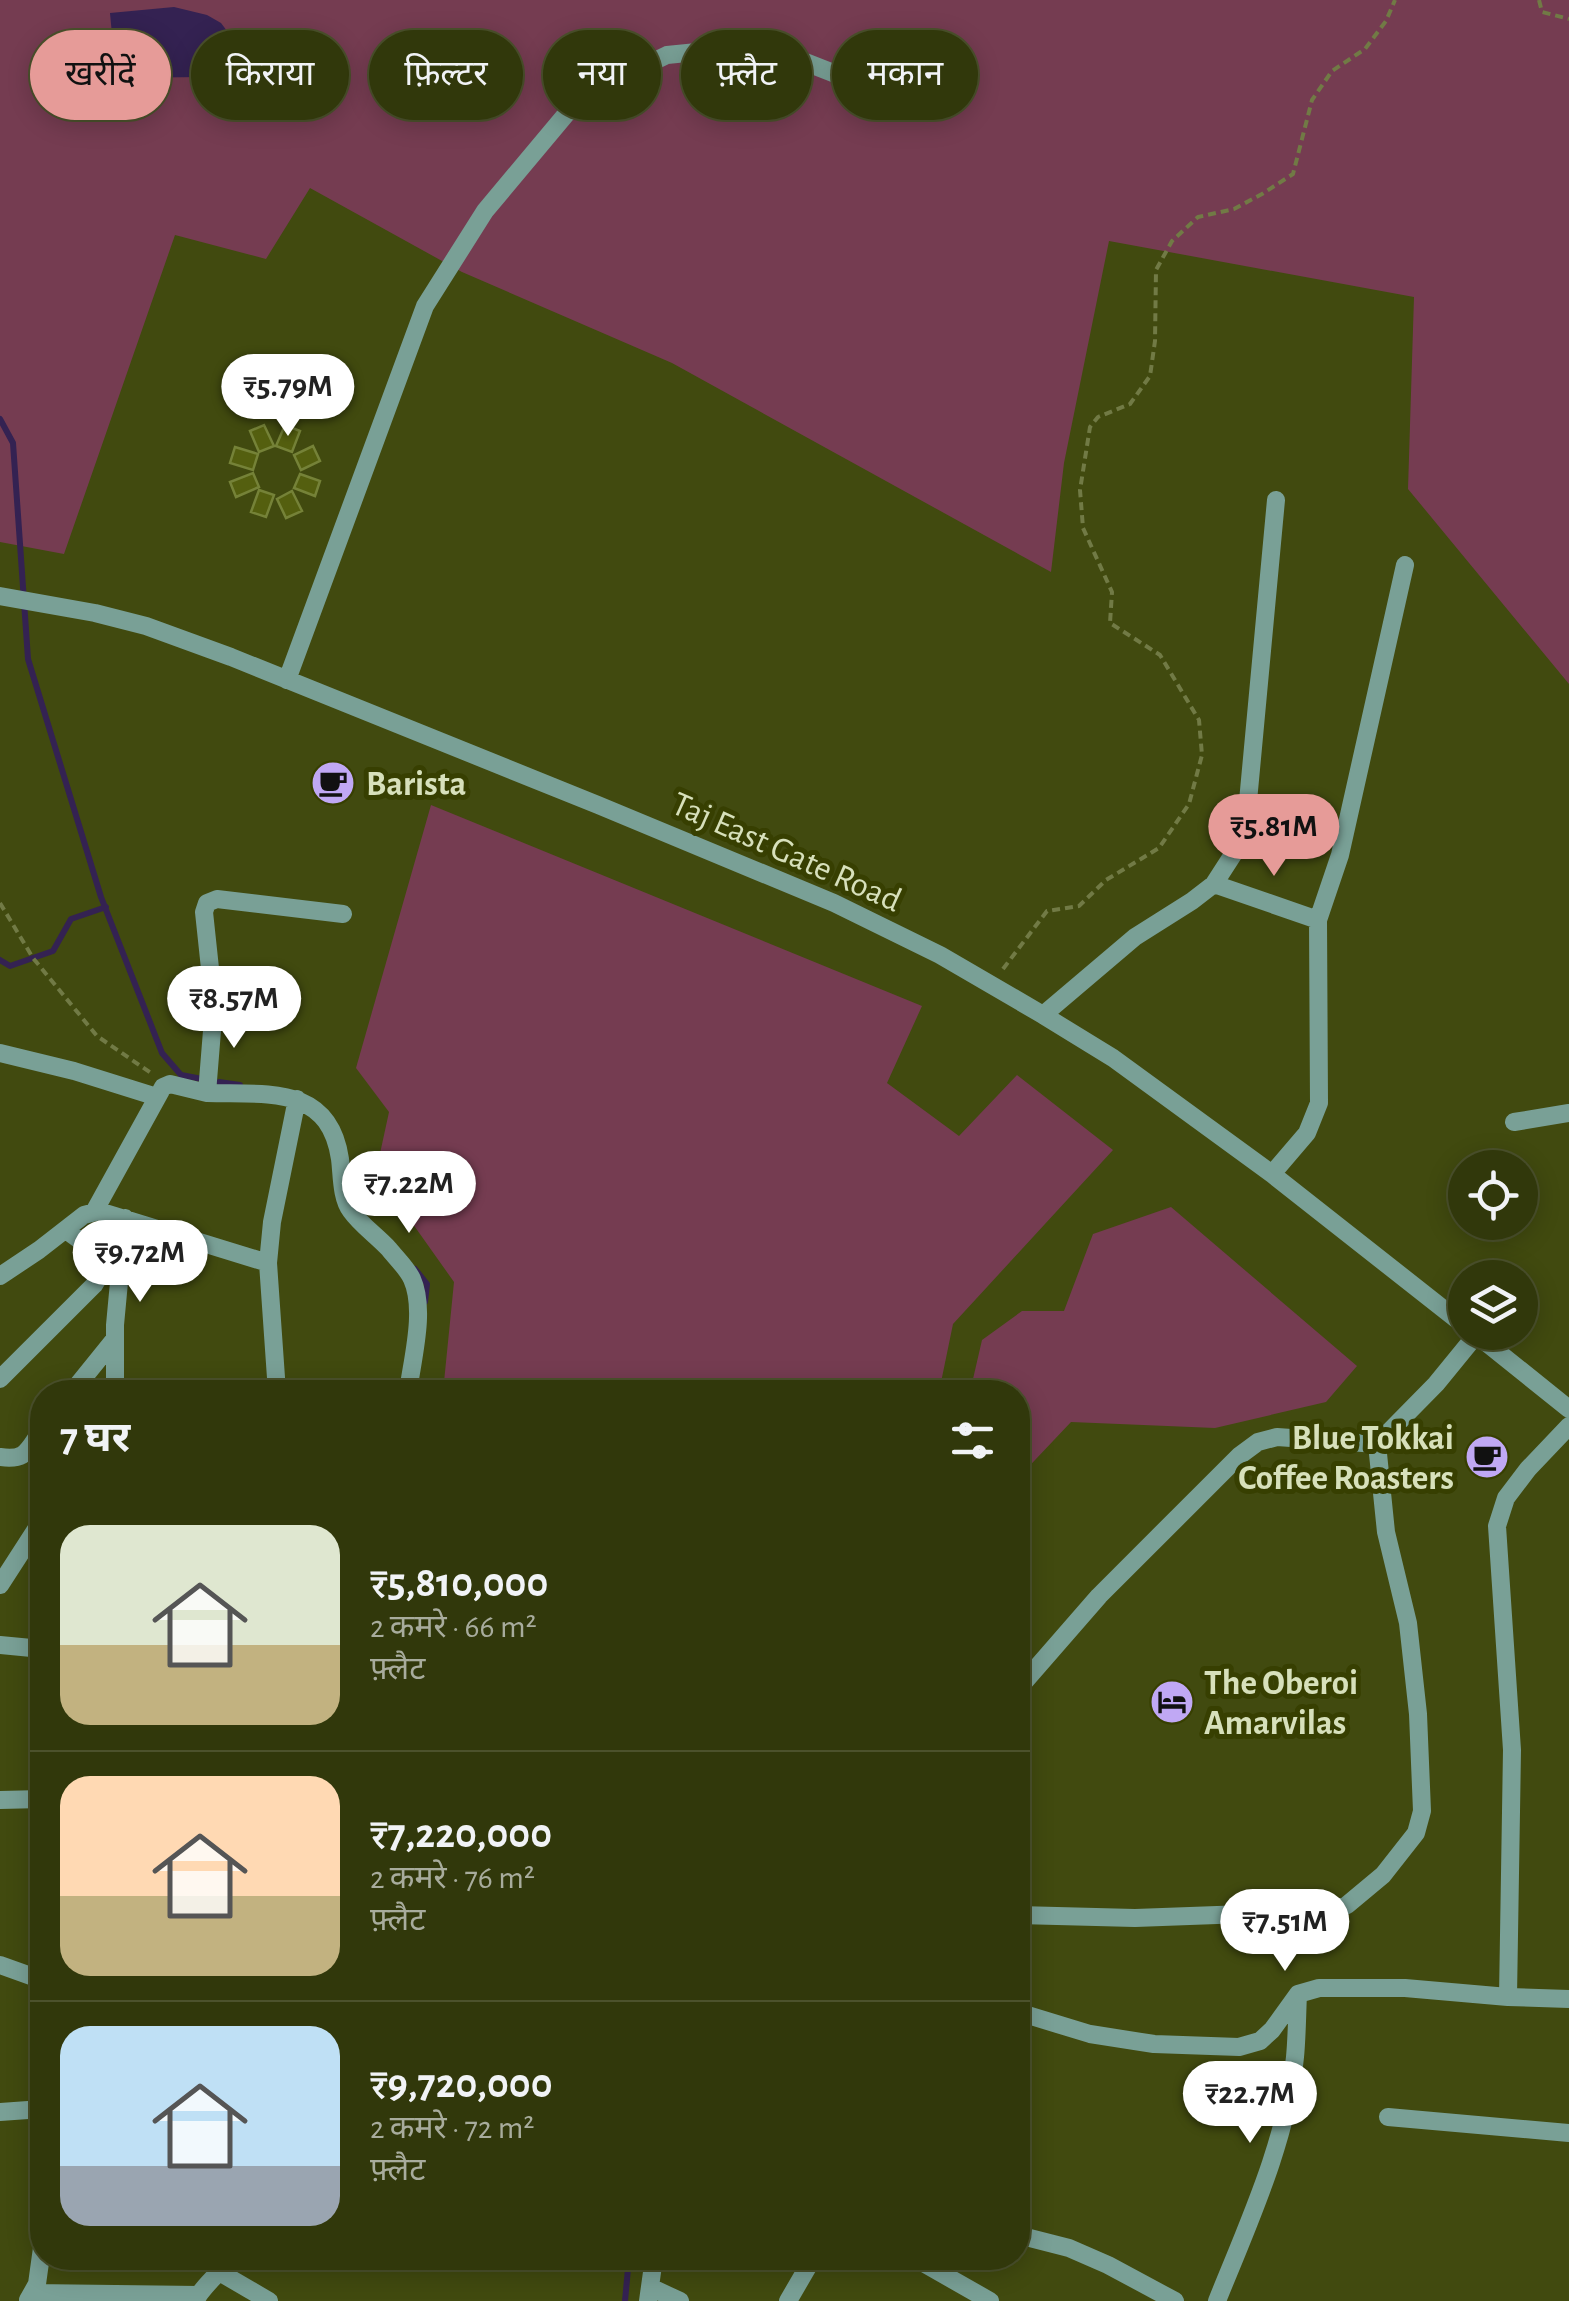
<!DOCTYPE html>
<html lang="hi">
<meta charset="utf-8">
<style>
body{margin:0;font-family:"Alegreya Sans","Noto Sans Devanagari",sans-serif;background:#3d4319;color:#f1f3f6;height:100vh;display:flex;flex-direction:column;font-size:38px;white-space:nowrap}
*{box-sizing:border-box;margin:0}
p{font-size:32px;color:#a8ac9d}
.icon{flex:none;width:55px;height:55px;fill:none;stroke:currentColor;stroke-width:2;stroke-linecap:round;stroke-linejoin:round}
.map{position:relative;flex:1;overflow:hidden}
.drawer{position:absolute;left:30px;top:1380px;width:1000px;height:890px;display:flex;flex-direction:column;background:#31380b;border-radius:40px;box-shadow:0 5px 25px #0003,0 0 0 2px #4c522c}
.drawer>*{flex:none}
.banner{position:absolute;left:30px;top:30px;width:1000px;height:90px;display:flex;gap:20px}
.controls{position:absolute;left:1448px;top:1150px;display:grid;gap:20px}
.controls a{display:grid;place-items:center;width:90px;height:90px;border-radius:50%;background:#31380b;box-shadow:0 5px 25px #0003,0 0 0 2px #4c522c;font-size:50px}
.price{position:absolute;translate:-50% -85px;padding:0 22px;border-radius:35px;background:#fff;color:#222;font-size:32px;line-height:65px;filter:drop-shadow(0 2px 5px #0008)}
.price::after{content:'';position:absolute;left:50%;top:60px;width:30px;height:22px;margin-left:-15px;background:inherit;clip-path:polygon(0 0,100% 0,50% 100%)}
.price.selected{background:#e69b98;color:#111}
ul{padding:0;list-style:none}
li{display:flex;align-items:center;gap:30px;height:250px;padding:0 30px}
li+li{border-top:2px solid #4c522c}
li span{display:grid;place-items:center;flex:none;width:280px;height:200px;border-radius:30px;color:#555}
li>.icon{margin-inline-start:auto}
span .icon{width:120px;height:120px;fill:#fffc;stroke-width:1}
li b{font-size:42px}
h2{display:flex;justify-content:space-between;align-items:center;height:120px;padding:0 30px;font-size:42px}
.pill{padding:0 35px;border-radius:45px;background:#31380b;box-shadow:0 5px 25px #0003,0 0 0 2px #4c522c;font-size:35px;line-height:90px}
.pill.selected{background:#e69b98;color:#111}
.map>svg:first-child{display:block}
</style>
<div class="map">
<svg width="1569" height="2301" viewBox="0 0 1569 2301">
<rect width="100%" height="100%" fill="#414a0f"/>
<!-- green -->
<path fill="#753c51" d="M 0,0 L 1569,0 L 1569,684 L 1408,489 L 1414,297 L 1109,241 L 1064,463 L 1051,572 L 672,363 L 462,272 L 310,188 L 266,259 L 175,235 L 64,554 L 0,542 Z
M 431,805 L 922,1006 L 887,1083 L 959,1136 L 1017,1075 L 1113,1150 L 953,1324 L 939,1392 L 443,1392 L 454,1282 L 376,1172 L 389,1112 L 356,1068 Z
M 1171,1207 L 1357,1366 L 1326,1402 L 1215,1428 L 1071,1422 L 1018,1478 L 1018,1392 L 970,1392 L 982,1340 L 1022,1311 L 1064,1311 L 1093,1234 Z"/>
<!-- water -->
<path fill="#342252" d="M 174,7 L 207,15 L 221,23 L 227,31 L 229,54 L 223,66 L 203,77 L 116,78 L 110,13 Z"/>
<g fill="none" stroke-linecap="round" stroke-linejoin="round">
<!-- stream -->
<path stroke="#342252" stroke-width="6" d="M 0,419 L 13,443 L 28,659 L 101,897 L 162,1053 L 181,1075 L 202,1079
M 0,960 L 10,966 L 53,951 L 71,919 L 106,907
M 219,1082 L 240,1085
M 348,1167 L 358,1207 L 363,1212
M 415,1269 L 427,1284 L 425,1302
M 625,2301 L 629,2258"/>
</g>
<!-- building -->
<path fill="#545f0f" stroke="#758238" stroke-width="2.5" d="M 264,425 L 274,446 L 259,452 L 250,431 Z
M 285,425 L 300,431 L 292,452 L 276,446 Z
M 313,446 L 320,461 L 301,470 L 294,455 Z
M 235,447 L 258,454 L 253,470 L 230,463 Z
M 253,473 L 259,487 L 236,497 L 230,482 Z
M 300,474 L 320,481 L 315,496 L 294,488 Z
M 259,490 L 274,495 L 266,517 L 251,512 Z
M 292,491 L 302,511 L 286,518 L 277,499 Z"/>
<g fill="none" stroke-linecap="round" stroke-linejoin="round">
<!-- path -->
<path stroke="#717a45" stroke-width="4" stroke-dasharray="8 5" stroke-linecap="butt" d="M 1539,0 L 1542,12 L 1569,19
M 0,903 L 33,958 L 97,1036 L 151,1073
M 1003,969 L 1047,911 L 1079,906 L 1106,880 L 1159,848 L 1189,804 L 1202,755 L 1199,720 L 1160,655 L 1110,623 L 1112,592 L 1083,528 L 1080,490 L 1090,427 L 1098,417 L 1130,404 L 1150,376 L 1155,341 L 1156,270 L 1172,241 L 1198,217 L 1234,209 L 1262,194 L 1293,174 L 1312,100 L 1332,71 L 1365,49 L 1386,21 L 1395,0"/>
<!-- minor -->
<path stroke="#79a096" stroke-width="18" d="M 0,596 L 95,613 L 146,626 L 231,657 L 598,805 L 834,903 L 940,955 L 1043,1015 L 1113,1058 L 1272,1174 L 1465,1326
M 287,680 L 425,306 L 485,211 L 567,113 L 613,81 L 667,55 L 707,51 L 744,52 L 800,60 L 851,80 L 891,102
M 1214,884 L 1318,920
M 1043,1015 L 1135,937 L 1192,901 L 1214,884 L 1234,853 L 1247,812 L 1276,500
M 0,1053 L 74,1071 L 157,1097
M 207,1093 C 266,1095 329,1084 340,1159 C 342,1174 341,1198 351,1211 C 361,1225 377,1236 389,1249 C 396,1258 407,1268 412,1279 C 426,1310 412,1360 408,1392
M 1514,1122 L 1569,1113
M 1272,1174 L 1307,1133 L 1319,1103 L 1318,920 L 1340,855 L 1405,565
M 94,1212 L 163,1087 L 170,1084 L 207,1093 L 214,1006 L 204,912 L 207,903 L 217,899 L 343,914
M 0,1276 L 39,1250 L 84,1215 L 99,1211 L 268,1263
M 1473,1332 L 1569,1409
M 0,1379 L 94,1285 L 100,1275 L 100,1255 L 66,1230
M 72,1392 L 114,1340
M 115,1392 L 115,1325 L 125,1218
M 277,1392 L 268,1263 L 272,1222 L 297,1099
M 0,1457 C 27,1461 27,1450 42,1430
M 0,1585 L 42,1520
M 0,1645 L 42,1649
M 1018,1689 L 1099,1596 L 1239,1456 L 1258,1442 L 1277,1437 L 1377,1444 L 1436,1384 L 1476,1335
M 0,1800 L 42,1799
M 1018,1915 L 1135,1918 L 1331,1911 L 1347,1905 L 1383,1875 L 1416,1833 L 1422,1811 L 1418,1714 L 1408,1623 L 1386,1532 L 1377,1444
M 0,1965 L 42,1980
M 1508,1997 L 1512,1750 L 1497,1526 L 1506,1498 L 1528,1469 L 1569,1426
M 1018,2012 L 1090,2034 L 1154,2044 L 1239,2047 L 1260,2041 L 1272,2030 L 1298,1994 L 1319,1988 L 1405,1988 L 1508,1997 L 1569,1999
M 0,2112 L 42,2109
M 1388,2117 L 1569,2133
M 1018,2235 L 1069,2248 L 1108,2265 L 1175,2301
M 920,2258 L 925,2264 L 990,2301
M 221,2273 L 269,2301
M 652,2288 L 680,2301
M 32,2293 L 199,2295
M 28,2300 L 37,2284 L 42,2248
M 195,2301 C 204,2284 220,2274 230,2258
M 648,2301 L 654,2258
M 788,2301 L 813,2258
M 1217,2301 C 1248,2224 1287,2140 1295,2057 C 1297,2036 1297,2015 1298,1994"/>
</g>
<!-- icons -->
<defs>
<symbol id="cafe-disc" viewBox="-11 -11 22 22"><circle r="9.5" fill="#c0a8f4" stroke="#373f01"/><path d="M-5.5-4.5H6V0H3Q3 3.5 0 3.5H-2.5Q-5.5 3.5-5.5 0ZM3-3.2v2h1.7v-2ZM-6 4.5H4V6H-6Z" fill="#111"/></symbol>
<symbol id="hotel-disc" viewBox="-11 -11 22 22"><circle r="9.5" fill="#c0a8f4" stroke="#373f01"/><path d="M-6-4.5h1.5V1H6V5H4.5V3h-9V5H-6ZM-4 0a1.8 1.8 0 1 1 3.6 0ZM.5 0V-2.5h3Q6-2.5 6 0Z" fill="#111"/></symbol>
</defs>
<g fill-rule="evenodd">
<use href="#cafe-disc" x="308" y="758" width="50" height="50"/>
<use href="#cafe-disc" x="1462" y="1432" width="50" height="50"/>
<use href="#hotel-disc" x="1147" y="1677" width="50" height="50"/>
</g>
<g text-anchor="middle" stroke-width="10" stroke-linejoin="round" paint-order="stroke">
<!-- poi labels -->
<g font-size="35" font-weight="bold" fill="#d7e0bb" stroke="#373f01" text-anchor="start">
<text x="366" y="795">Barista</text>
<text x="1454" y="1449" text-anchor="end">Blue Tokkai<tspan x="1454" dy="40">Coffee Roasters</tspan></text>
<text x="1204" y="1694">The Oberoi<tspan x="1204" dy="40">Amarvilas</tspan></text>
</g>
<!-- street labels -->
<g font-size="35" fill="#d7e0bb" stroke="#373f01">
<text transform="translate(787 851) rotate(24)" y="12">Taj East Gate Road</text>
</g>
</g>
</svg>
<div class="controls">
<a><svg class="icon" aria-label="locate" viewBox="0 0 24 24"><circle cx="12" cy="12" r="6"/><path d="M12 2v4M12 18v4M2 12h4M18 12h4"/></svg></a>
<a><svg class="icon" aria-label="layers" viewBox="0 0 24 24"><path d="M12 4l9 5-9 5-9-5zM3 14l9 5 9-5"/></svg></a>
</div>
<b class="price" style="left:288px;top:439px">₹5.79M</b>
<b class="price selected" style="left:1274px;top:879px">₹5.81M</b>
<b class="price" style="left:234px;top:1051px">₹8.57M</b>
<b class="price" style="left:409px;top:1236px">₹7.22M</b>
<b class="price" style="left:140px;top:1305px">₹9.72M</b>
<b class="price" style="left:1285px;top:1974px">₹7.51M</b>
<b class="price" style="left:1250px;top:2146px">₹22.7M</b>
<div class="banner">
<a class="pill selected">खरीदें</a>
<a class="pill">किराया</a>
<a class="pill">फ़िल्टर</a>
<a class="pill">नया</a>
<a class="pill">फ़्लैट</a>
<a class="pill">मकान</a>
</div>
<section class="drawer">
<h2>7 घर<svg class="icon" aria-label="filters" viewBox="0 0 24 24"><path d="M4 7h16M4 17h16"/><circle cx="9" cy="7" r="2"/><circle cx="15" cy="17" r="2"/></svg></h2>
<ul>
<li><span style="background:linear-gradient(#dfe7d0 60%,#c2b280 0)"><svg class="icon" aria-label="home" viewBox="0 0 24 24"><path d="M3 11l9-7 9 7M6 9v11h12V9"/></svg></span><div><b>₹5,810,000</b><p>2 कमरे · 66 m²</p><p>फ़्लैट</p></div></li>
<li><span style="background:linear-gradient(#ffd9b3 60%,#c2b280 0)"><svg class="icon" aria-label="home" viewBox="0 0 24 24"><path d="M3 11l9-7 9 7M6 9v11h12V9"/></svg></span><div><b>₹7,220,000</b><p>2 कमरे · 76 m²</p><p>फ़्लैट</p></div></li>
<li><span style="background:linear-gradient(#bfe0f5 70%,#9aa5b1 0)"><svg class="icon" aria-label="home" viewBox="0 0 24 24"><path d="M3 11l9-7 9 7M6 9v11h12V9"/></svg></span><div><b>₹9,720,000</b><p>2 कमरे · 72 m²</p><p>फ़्लैट</p></div></li>
</ul>
</section>
</div>
